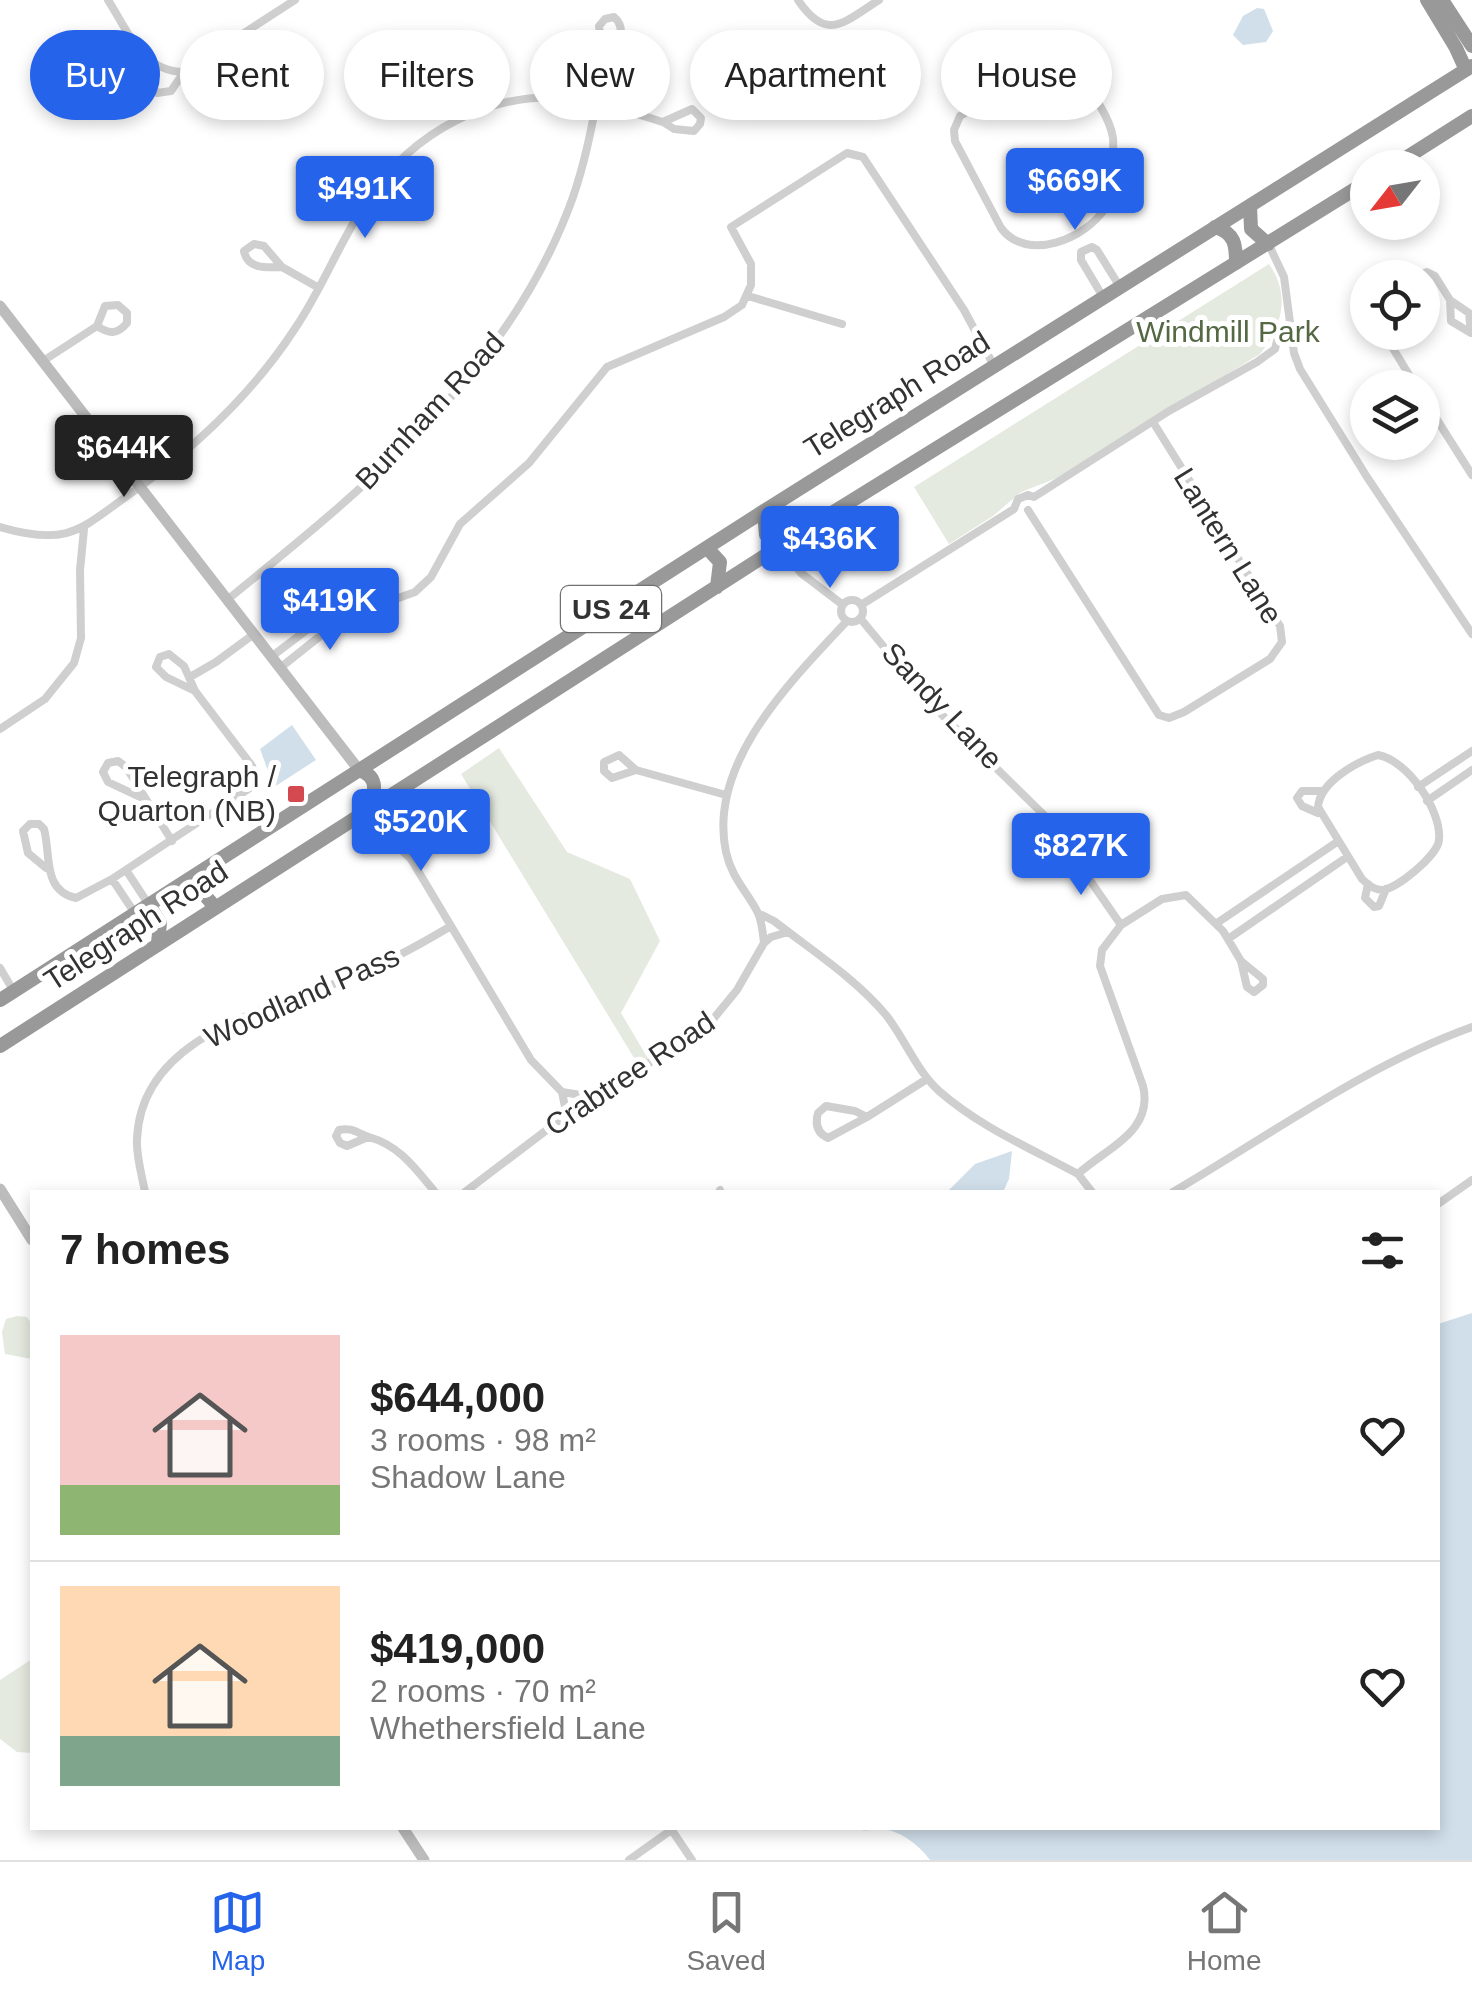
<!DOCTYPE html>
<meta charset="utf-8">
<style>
body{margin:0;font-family:Arial,sans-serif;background:#f2f2f2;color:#222;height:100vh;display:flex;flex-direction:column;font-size:38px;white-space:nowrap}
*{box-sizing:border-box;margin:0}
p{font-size:32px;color:#767676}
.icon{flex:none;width:55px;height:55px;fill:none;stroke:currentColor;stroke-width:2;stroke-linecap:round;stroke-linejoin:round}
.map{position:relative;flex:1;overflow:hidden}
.side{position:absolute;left:30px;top:1190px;width:1410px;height:640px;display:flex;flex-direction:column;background:#fff;border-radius:0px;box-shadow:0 5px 15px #0003}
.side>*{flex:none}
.top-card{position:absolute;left:30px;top:30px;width:1412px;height:90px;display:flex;gap:20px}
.needle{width:65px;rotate:239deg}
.fabs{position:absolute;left:1350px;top:150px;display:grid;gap:20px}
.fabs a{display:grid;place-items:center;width:90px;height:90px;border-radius:50%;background:#fff;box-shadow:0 5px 15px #0003;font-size:50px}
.price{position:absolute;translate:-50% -85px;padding:0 22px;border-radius:10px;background:#2563eb;color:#fff;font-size:32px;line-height:65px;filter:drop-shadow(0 2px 5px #0008)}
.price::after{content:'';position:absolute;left:50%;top:60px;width:30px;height:22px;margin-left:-15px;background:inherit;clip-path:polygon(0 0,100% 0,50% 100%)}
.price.selected{background:#222;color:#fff}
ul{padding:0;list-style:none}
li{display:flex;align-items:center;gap:30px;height:250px;padding:0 30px}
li+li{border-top:2px solid #e0e0e0}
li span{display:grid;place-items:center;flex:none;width:280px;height:200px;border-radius:0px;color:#555}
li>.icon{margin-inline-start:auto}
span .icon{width:120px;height:120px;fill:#fffc;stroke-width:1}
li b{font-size:42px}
h2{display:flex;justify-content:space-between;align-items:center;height:120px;padding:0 30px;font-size:42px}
.chip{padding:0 35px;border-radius:45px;background:#fff;box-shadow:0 5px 15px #0003;font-size:35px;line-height:90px}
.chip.selected{background:#2563eb;color:#fff}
.menu{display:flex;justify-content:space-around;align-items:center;height:140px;border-top:2px solid #e0e0e0;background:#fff;font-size:28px;color:#767676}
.menu a{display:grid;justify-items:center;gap:5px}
.menu .selected{color:#2563eb}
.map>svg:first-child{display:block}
</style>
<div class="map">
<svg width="1472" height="1860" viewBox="0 0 1472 1860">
<rect width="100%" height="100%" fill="#fff"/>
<!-- green -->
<path fill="#e4eadf" d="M 1269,264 C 1291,295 1282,327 1260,354 L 1057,478 L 1021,492 L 993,516 L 949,544 L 914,487 Z
M 499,748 L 567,852 L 630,879 L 660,941 L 621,1013 L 649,1060 L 639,1066 L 461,774 Z
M 17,1316 L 27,1317 L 32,1325 L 32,1359 L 5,1354 L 2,1332 L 6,1319 Z
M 32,1659 L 32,1753 L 17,1752 L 0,1739 L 0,1680 Z"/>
<!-- water -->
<path fill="#d0dfea" d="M 1257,8 L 1264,9 L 1273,31 L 1266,42 L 1243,45 L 1233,35 L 1243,16 Z
M 292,725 L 316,760 L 274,787 L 260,749 Z
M 1012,1151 L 1009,1179 L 1003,1192 L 947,1192 L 975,1164 Z
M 1472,1313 L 1472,1860 L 930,1860 C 919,1845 899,1829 879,1829 C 868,1830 864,1832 853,1828 L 1438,1828 L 1438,1324 Z"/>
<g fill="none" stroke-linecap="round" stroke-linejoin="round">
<!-- street -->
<path stroke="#cfcfcf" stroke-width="8" d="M 108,0 C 128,31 142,72 184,72 L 295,0
M 798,0 C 827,43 844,22 879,0
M 614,17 C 630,31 615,50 604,64 L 599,26 L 605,19 Z
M 1052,51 L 1063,53 L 1067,58 C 1082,81 1109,111 1113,138 C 1114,148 1110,200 1106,207 C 1086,239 1027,263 1001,228 L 955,141 L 954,130 L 960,116 L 992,97 L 1020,70 Z
M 150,64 L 149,82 L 157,93 L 171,91 L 184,72
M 692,109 L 701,118 L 700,124 L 694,131 L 674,129 L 663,122 Z
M 1269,245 L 1284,277 L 1294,353 L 1300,369 L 1367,477 L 1472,634
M 282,267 C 266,268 247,269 244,251 L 254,244 L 264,246 L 282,267 L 319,288
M 1410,278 L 1427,272 L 1435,276 L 1450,300 L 1469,313 L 1471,333 L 1451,321 L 1450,300
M 748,296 L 842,324
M 1103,297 L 1081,260 L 1081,252 L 1092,247 L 1097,250 L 1120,287
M 1368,304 L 1368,308
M 1383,332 L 1417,388
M 43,361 L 97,326 L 105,306 L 118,305 L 127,313 L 127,323 C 117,335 109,334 97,326
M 1422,396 L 1472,475
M 1028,510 L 1159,715 L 1169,718 L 1184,712 L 1270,659 L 1282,642 L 1280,626 L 1153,422
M 0,527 C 72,548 82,527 137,489 C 199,444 254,392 296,327 C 323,287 340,241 367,201 C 412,132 491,89 574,99 C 604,103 634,113 663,122
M 780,546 L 801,573 L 843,605
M 227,600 C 366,487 511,371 573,197 C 588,154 595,108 604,64
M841 611a11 11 0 1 1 22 0a11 11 0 1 1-22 0Z
M 861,605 L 1014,509 L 1018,499 L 1028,495 L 1034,497 L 1169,411 L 1257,362 L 1275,349 L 1278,337 L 1290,324
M 860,618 L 932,705 L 1046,817 L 1121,925 L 1102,950 L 1100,966 L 1143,1086 C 1154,1132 1106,1148 1078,1174 L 1092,1192
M 271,657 L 333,610 L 390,601 L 415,592 L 431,577 L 460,524 L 529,463 L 607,367 L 724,317 L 742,305 L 751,285 L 751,264 L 731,227 L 847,153 L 863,157 L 964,310 L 994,366
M 280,668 L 354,609
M 190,677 L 216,662 L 254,634
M 0,729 L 45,699 L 74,663 L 81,638 L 80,570 L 84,529
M 1378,755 C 1407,760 1442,810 1439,840 C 1438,855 1397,889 1382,890 C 1374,890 1368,885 1362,879 L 1318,807 C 1320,782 1356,762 1378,755 Z
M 636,770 L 612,778 L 604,771 L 604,762 L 619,755 L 636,770 L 726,795
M 1418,787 L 1472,751
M 142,798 L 108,782 L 103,772 L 108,763 L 118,761 L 126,767 L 172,841
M 1427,801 L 1472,770
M 368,810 L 381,830 L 411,859 L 399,827 L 383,800
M 1318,813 L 1302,806 L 1297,798 L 1302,791 L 1321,791
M 411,859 L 531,1060 L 562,1092 L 593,1097
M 46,868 L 28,853 L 23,831 L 30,824 L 39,824 L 44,829 C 51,854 42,891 76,898 L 112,879 L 250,788 L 255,774 L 252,766 L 195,691 L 184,666 L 169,654 L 160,657 L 156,667 L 166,677 L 195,691
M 126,870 L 149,905
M 112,879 L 134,912
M 1368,884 L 1365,898 L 1374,907 L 1379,906 L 1386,889
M 758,913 L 774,921 C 811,950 855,978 886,1015 C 905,1039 916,1070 939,1091 C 980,1127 1030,1148 1078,1174
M 1217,923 L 1337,842
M 1121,925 L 1162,899 L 1186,895 L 1223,931 L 1241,961 L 1247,987 L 1254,992 L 1263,985 L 1263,979 L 1241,961
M 1228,939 L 1347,857
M 764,943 L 771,937 L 788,932
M 0,968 L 13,990
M 867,1117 L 828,1138 C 817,1133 815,1124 818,1113 L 826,1106 L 855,1111 L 867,1117 L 927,1079
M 561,1121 L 565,1107 L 562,1092
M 368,1137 L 347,1146 L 340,1143 L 336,1136 L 339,1130 C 352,1127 357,1133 369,1137 C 400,1146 415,1168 435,1192
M 720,1190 L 721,1192
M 145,1192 C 142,1175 136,1157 137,1139 C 141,1037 265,1010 342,981 C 381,966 416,947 451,926
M 465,1192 L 548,1129 L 585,1109 L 593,1097 L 705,1029 L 737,990 L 764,943 C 763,934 762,922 758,913 C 747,891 732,879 726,852 C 707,763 792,680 847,621
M 1173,1192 C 1272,1134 1364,1066 1472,1027
M 1438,1204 L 1472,1180
M 671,1829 L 692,1860
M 629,1860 L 674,1828"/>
<!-- secondary -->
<path stroke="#bcbcbc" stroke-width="11" d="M 0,306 L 359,770
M 0,1189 L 32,1240
M 403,1828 L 424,1860"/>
<!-- highway -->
<path stroke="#999" stroke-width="14" d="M 1427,0 L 1456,48 L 1466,70
M 1442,0 L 1472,46
M 1390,168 L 1472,116
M 1250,206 L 1251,229 L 1268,244
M 1215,227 C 1235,233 1236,245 1236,263
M 764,511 L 766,535 L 780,546
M 707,548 L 720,562 L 717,587
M 359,770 C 380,777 375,793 368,809
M 202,871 L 202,892 L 215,907
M 149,905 L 160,923 L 158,943
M 0,1000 L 764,511 L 1472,66
M 0,1046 L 819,521 L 1368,181"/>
</g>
<!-- markers -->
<rect fill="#d3494f" stroke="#fff" stroke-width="4" x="286" y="784" width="20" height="20" rx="5"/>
<g text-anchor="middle" stroke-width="10" stroke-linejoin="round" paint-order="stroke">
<!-- shield labels -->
<rect fill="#fff" stroke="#707070" stroke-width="2.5" x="561" y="586" width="100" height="46" rx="8"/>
<g font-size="28" font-weight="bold" fill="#323232">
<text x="611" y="619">US 24</text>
</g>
<!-- park labels -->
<g font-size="30" fill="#546943" stroke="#fff">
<text x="1228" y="342">Windmill Park</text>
</g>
<!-- street labels -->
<g font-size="30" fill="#323232" stroke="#fff">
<text transform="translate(897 395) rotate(-32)" y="10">Telegraph Road</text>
<text transform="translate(430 411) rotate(-47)" y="10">Burnham Road</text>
<text transform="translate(1228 546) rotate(58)" y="10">Lantern Lane</text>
<text transform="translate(942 706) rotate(47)" y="10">Sandy Lane</text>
<text transform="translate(136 926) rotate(-33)" y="10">Telegraph Road</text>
<text transform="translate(302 997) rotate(-24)" y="10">Woodland Pass</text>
<text transform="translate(630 1074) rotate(-34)" y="10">Crabtree Road</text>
</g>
<!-- poi labels -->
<g font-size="30" fill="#323232" stroke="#fff" text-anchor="end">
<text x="276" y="787">Telegraph /<tspan x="276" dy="34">Quarton (NB)</tspan></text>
</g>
</g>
</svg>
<div class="fabs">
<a><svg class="needle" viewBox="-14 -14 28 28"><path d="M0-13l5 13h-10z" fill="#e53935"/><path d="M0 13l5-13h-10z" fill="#767676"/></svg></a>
<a><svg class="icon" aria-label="locate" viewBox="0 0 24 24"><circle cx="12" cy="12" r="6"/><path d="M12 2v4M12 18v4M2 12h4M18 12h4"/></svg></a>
<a><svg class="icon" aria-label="layers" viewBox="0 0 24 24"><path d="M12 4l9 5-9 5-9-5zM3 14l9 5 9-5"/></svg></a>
</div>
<b class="price" style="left:1075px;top:233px">$669K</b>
<b class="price" style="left:365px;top:241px">$491K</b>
<b class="price selected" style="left:124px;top:500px">$644K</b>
<b class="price" style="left:830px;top:591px">$436K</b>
<b class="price" style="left:330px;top:653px">$419K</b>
<b class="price" style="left:421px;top:874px">$520K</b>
<b class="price" style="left:1081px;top:898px">$827K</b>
<div class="top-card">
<a class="chip selected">Buy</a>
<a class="chip">Rent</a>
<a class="chip">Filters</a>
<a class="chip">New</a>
<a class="chip">Apartment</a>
<a class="chip">House</a>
</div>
<section class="side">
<h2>7 homes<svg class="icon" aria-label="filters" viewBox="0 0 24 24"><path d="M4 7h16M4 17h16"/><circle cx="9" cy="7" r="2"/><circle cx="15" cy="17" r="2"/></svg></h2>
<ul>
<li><span style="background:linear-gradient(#f6c9c9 75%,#8fb573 0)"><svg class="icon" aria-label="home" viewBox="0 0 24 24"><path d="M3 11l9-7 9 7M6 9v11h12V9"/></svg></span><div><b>$644,000</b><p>3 rooms · 98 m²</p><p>Shadow Lane</p></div><svg class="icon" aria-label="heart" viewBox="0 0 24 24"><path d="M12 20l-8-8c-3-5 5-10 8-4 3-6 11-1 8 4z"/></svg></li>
<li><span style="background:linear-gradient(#ffd9b3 75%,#7fa58c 0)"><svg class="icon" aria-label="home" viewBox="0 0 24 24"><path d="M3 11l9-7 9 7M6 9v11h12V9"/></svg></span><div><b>$419,000</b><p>2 rooms · 70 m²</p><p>Whethersfield Lane</p></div><svg class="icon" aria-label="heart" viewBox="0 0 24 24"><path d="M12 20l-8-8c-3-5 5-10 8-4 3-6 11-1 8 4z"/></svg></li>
</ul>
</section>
</div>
<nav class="menu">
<a class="selected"><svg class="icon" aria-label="map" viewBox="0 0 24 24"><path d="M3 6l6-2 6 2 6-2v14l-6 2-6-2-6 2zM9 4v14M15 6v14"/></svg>Map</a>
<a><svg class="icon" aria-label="saved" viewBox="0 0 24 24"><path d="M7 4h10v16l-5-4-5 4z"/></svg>Saved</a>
<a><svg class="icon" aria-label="home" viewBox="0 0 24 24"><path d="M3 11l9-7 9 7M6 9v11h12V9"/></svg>Home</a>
</nav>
